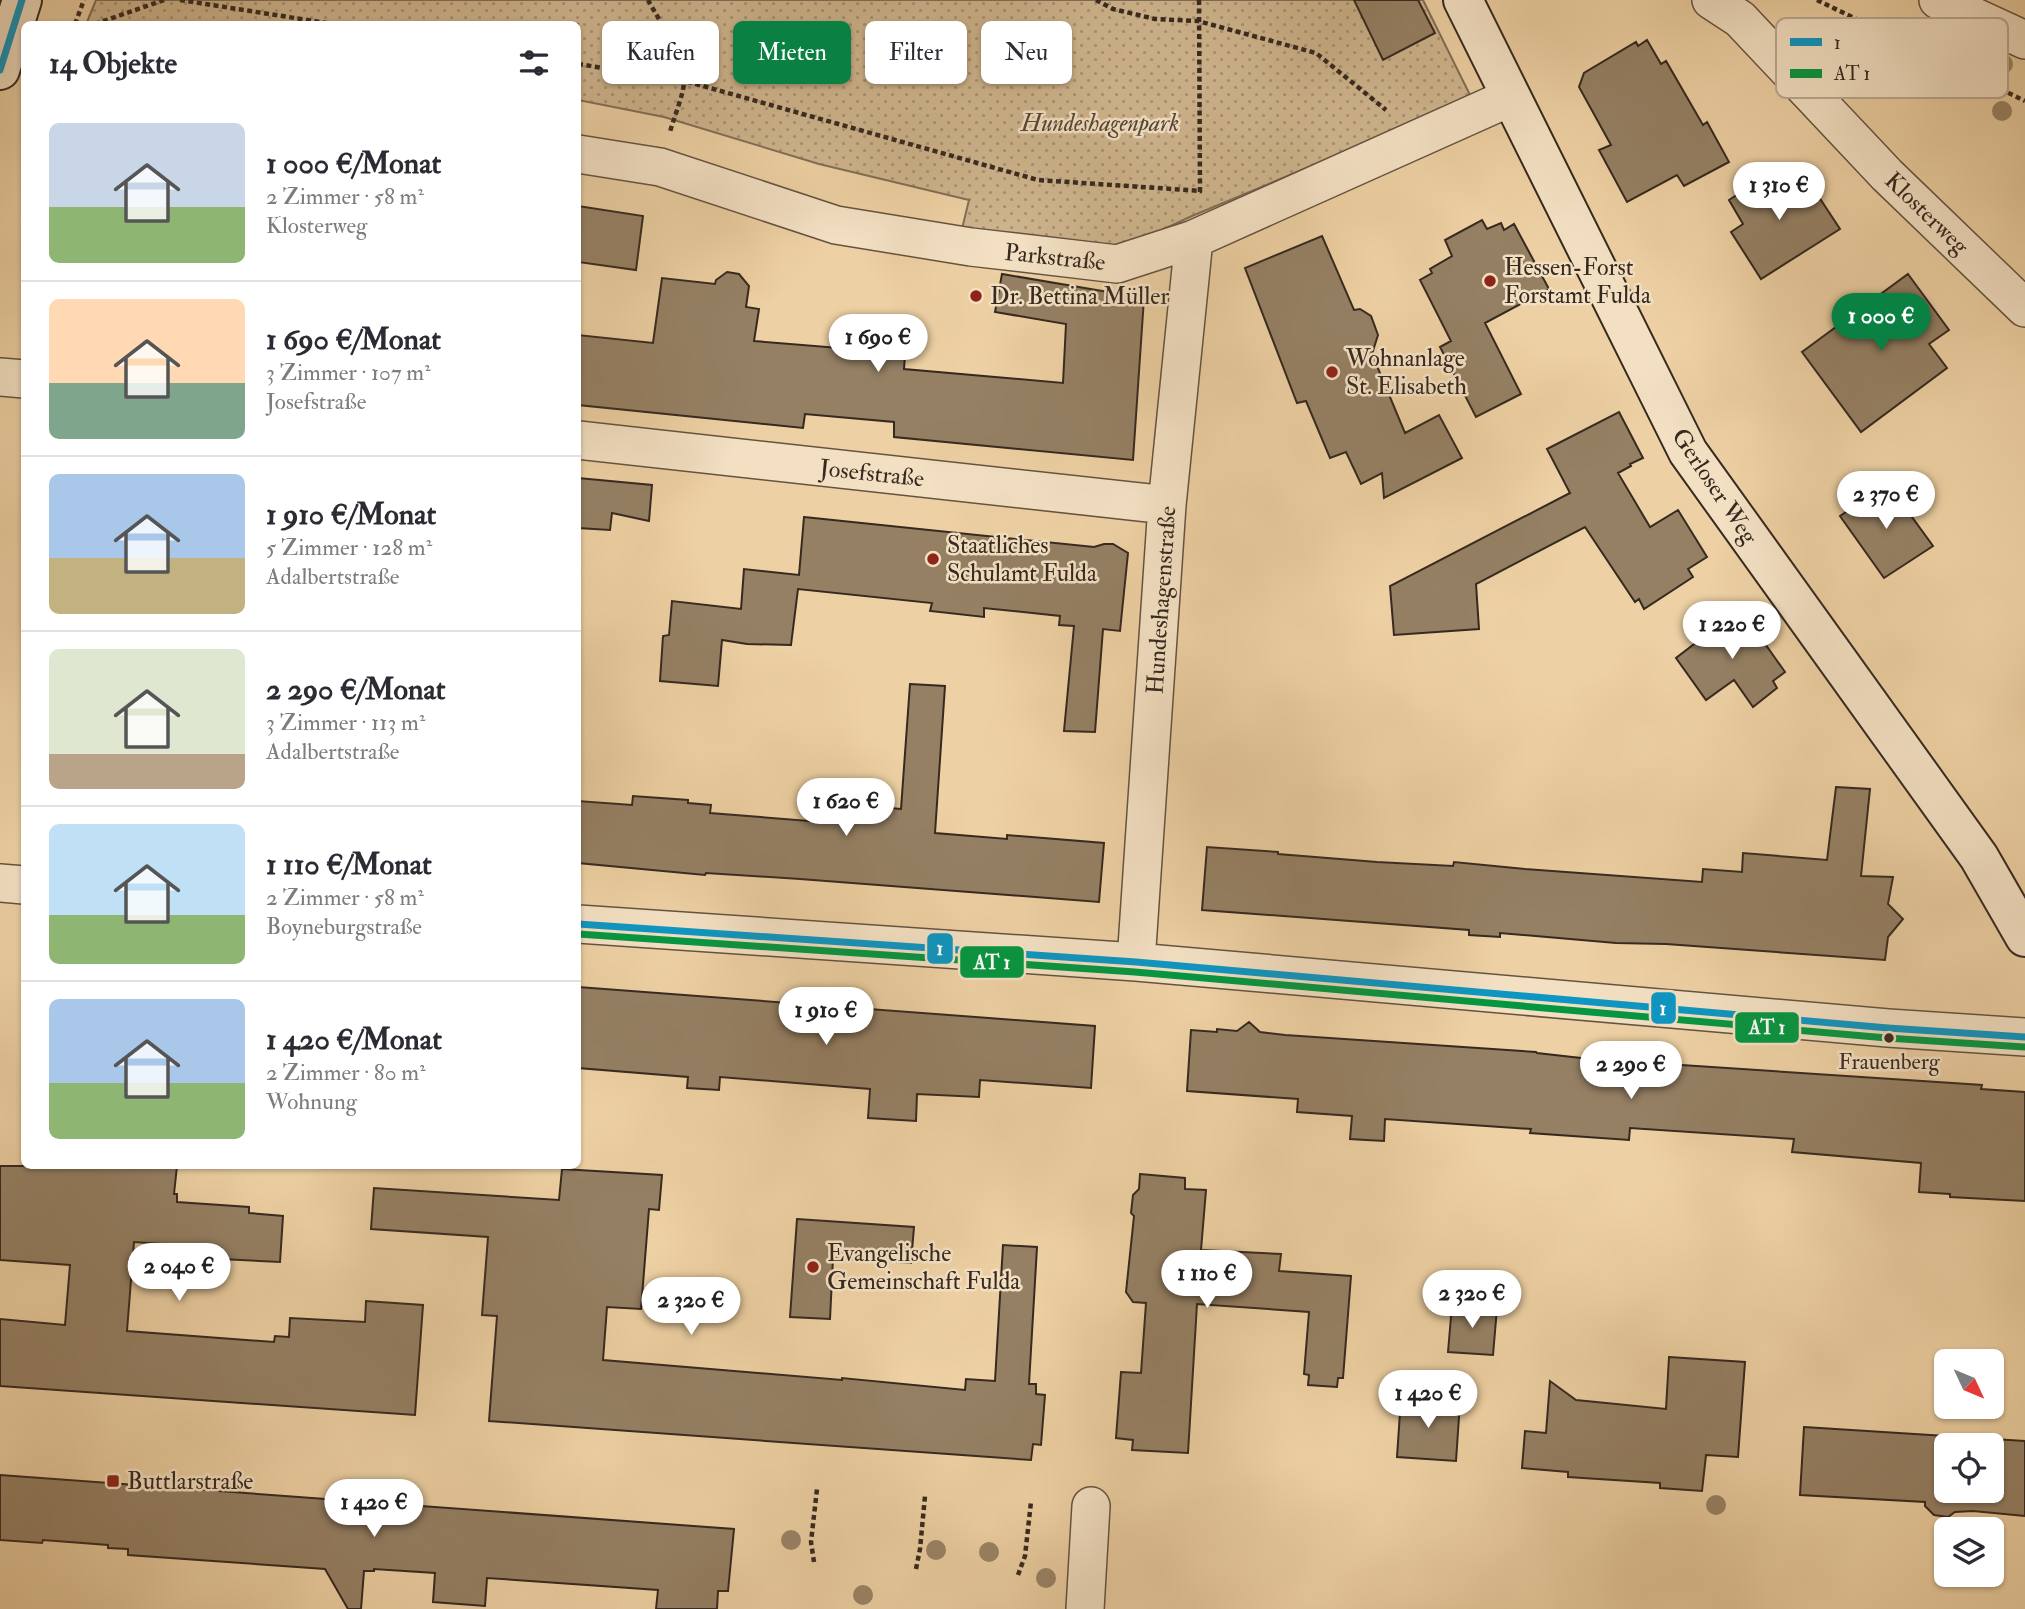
<!DOCTYPE html>
<html lang="de">
<meta charset="utf-8">
<style>
body{margin:0;font-family:"IM FELL Double Pica",serif;background:#f2f2f3;color:#2b2b33;height:100vh;display:flex;flex-direction:column;font-size:26px;white-space:nowrap}
*{box-sizing:border-box;margin:0}
p{font-size:23px;color:#7c7c81}
.icon{flex:none;width:38px;height:38px;fill:none;stroke:currentColor;stroke-width:2;stroke-linecap:round;stroke-linejoin:round}
.map{position:relative;flex:1;overflow:hidden}
.panel{position:absolute;left:21px;top:21px;width:560px;height:1148px;display:flex;flex-direction:column;background:#fff;border-radius:10px;box-shadow:0 2px 5px #0004}
.panel>*{flex:none}
.guide{position:absolute;left:602px;top:21px;width:665px;height:63px;display:flex;gap:14px}
.needle{width:46px;rotate:134deg}
.tools{position:absolute;left:1934px;top:1349px;display:grid;gap:14px}
.tools a{display:grid;place-items:center;width:70px;height:70px;border-radius:10px;background:#fff;box-shadow:0 2px 5px #0004;font-size:35px}
.price{position:absolute;translate:-50% -60px;padding:0 16px;border-radius:24px;background:#fff;color:#222;font-size:23px;line-height:46px;filter:drop-shadow(0 2px 4px #0008)}
.price::after{content:'';position:absolute;left:50%;top:42px;width:21px;height:16px;margin-left:-10px;background:inherit;clip-path:polygon(0 0,100% 0,50% 100%)}
.price.on{background:#0b8043;color:#fff}
ul{padding:0;list-style:none}
li{display:flex;align-items:center;gap:21px;height:175px;padding:0 28px}
li+li{border-top:2px solid #e1e1e2}
li span{display:grid;place-items:center;flex:none;width:196px;height:140px;border-radius:10px;color:#555}
li>.icon{margin-inline-start:auto}
span .icon{width:84px;height:84px;fill:#fffc;stroke-width:1}
li b{font-size:30px}
h2{display:flex;justify-content:space-between;align-items:center;height:84px;padding:0 28px;font-size:30px}
.chip{padding:0 24px;border-radius:10px;background:#fff;box-shadow:0 2px 5px #0004;font-size:24px;line-height:63px}
.chip.on{background:#0b8043;color:#fff}
.map>svg:first-child{display:block}
</style>
<div class="map">
<svg width="2025" height="1609" viewBox="0 0 2025 1609">
<defs>
<pattern id="park-dots" width="8" height="8" patternUnits="userSpaceOnUse" patternTransform="scale(1.75)"><rect width="8" height="8" fill="#ceb48d"/><path d="M2 2h.1M6 6h.1" fill="none" stroke="#a89273" stroke-width="1.8" stroke-linecap="round"/></pattern>
</defs>
<rect width="100%" height="100%" fill="#edd0a3"/>
<filter id="stains"><feTurbulence type="fractalNoise" baseFrequency=".00286" numOctaves="4"/><feColorMatrix values="0 0 0 0 .2 0 0 0 0 .09 0 0 0 0 .02 0 0 0 .5 -.17"/></filter>
<radialGradient id="worn" r=".72"><stop offset=".6" stop-color="#630" stop-opacity="0"/><stop offset="1" stop-color="#630" stop-opacity=".3"/></radialGradient>
<!-- park -->
<path fill="url(#park-dots)" stroke="#826e56" stroke-width="2" d="M 96,0 L 1423,0 L 1472,99 L 1192,216 L 1121,249 L 961,233 L 969,200 L 819,164 L 664,117 L 578,100 L 578,24 L 105,24 L 87,22 Z"/>
<!-- building -->
<path fill="#958064" stroke="#362920" stroke-width="2" fill-rule="evenodd" d="M 1354,0 L 1418,0 L 1435,33 L 1383,60 Z
M 1647,40 L 1661,64 L 1666,61 L 1703,125 L 1707,122 L 1729,162 L 1684,186 L 1677,175 L 1627,202 L 1599,150 L 1611,145 L 1579,87 L 1584,73 L 1636,42 L 1638,46 Z
M 1783,165 L 1806,201 L 1817,194 L 1840,229 L 1761,279 L 1731,232 L 1743,224 L 1729,200 Z
M 578,206 L 643,216 L 636,270 L 578,262 Z
M 1482,220 L 1487,229 L 1501,223 L 1504,230 L 1514,224 L 1549,289 L 1485,323 L 1521,394 L 1476,417 L 1440,347 L 1451,341 L 1420,280 L 1432,273 L 1430,269 L 1452,256 L 1445,240 Z
M 1322,236 L 1354,310 L 1360,309 L 1371,316 L 1378,335 L 1372,354 L 1405,433 L 1439,415 L 1462,458 L 1384,498 L 1382,473 L 1361,484 L 1346,452 L 1330,458 L 1306,401 L 1297,403 L 1245,268 Z
M 727,272 L 739,274 L 749,286 L 746,307 L 759,309 L 754,341 L 839,348 L 840,336 L 875,339 L 874,352 L 905,355 L 904,369 L 1063,383 L 1066,324 L 995,312 L 1002,274 L 1144,298 L 1133,460 L 894,437 L 894,422 L 805,414 L 803,428 L 578,405 L 578,335 L 653,343 L 662,278 L 715,284 L 716,280 Z
M 1908,274 L 1949,330 L 1929,344 L 1947,368 L 1861,432 L 1802,352 Z
M 1619,412 L 1643,458 L 1630,464 L 1631,466 L 1618,473 L 1650,527 L 1678,510 L 1707,557 L 1688,569 L 1693,577 L 1644,609 L 1639,599 L 1635,602 L 1585,527 L 1476,584 L 1479,629 L 1394,635 L 1390,586 L 1570,493 L 1547,449 Z
M 578,478 L 652,485 L 649,521 L 612,513 L 610,530 L 578,528 Z
M 1888,484 L 1933,546 L 1884,578 L 1840,516 Z
M 804,517 L 1094,547 L 1104,544 L 1113,544 L 1128,553 L 1120,631 L 1103,629 L 1095,732 L 1064,731 L 1074,626 L 1059,625 L 1060,616 L 984,608 L 984,617 L 930,611 L 932,603 L 798,589 L 791,645 L 747,644 L 722,640 L 718,686 L 660,681 L 663,636 L 669,635 L 672,601 L 741,609 L 744,569 L 799,575 Z
M 1742,611 L 1785,672 L 1773,681 L 1777,688 L 1753,707 L 1734,680 L 1706,700 L 1676,658 L 1724,621 Z
M 910,684 L 945,686 L 935,833 L 1007,839 L 1007,835 L 1104,843 L 1099,902 L 800,879 L 706,873 L 705,875 L 578,863 L 578,801 L 632,805 L 633,796 L 688,800 L 688,803 L 711,805 L 710,813 L 834,823 L 835,803 L 901,809 Z
M 1836,787 L 1870,789 L 1861,876 L 1893,877 L 1888,904 L 1903,919 L 1888,937 L 1885,960 L 1666,944 L 1616,943 L 1500,933 L 1500,937 L 1469,935 L 1469,930 L 1202,910 L 1207,847 L 1278,852 L 1278,854 L 1377,862 L 1453,866 L 1454,862 L 1525,869 L 1702,882 L 1703,869 L 1742,872 L 1743,853 L 1827,860 Z
M 578,987 L 1095,1026 L 1091,1088 L 980,1080 L 979,1097 L 917,1094 L 916,1121 L 868,1118 L 870,1089 L 720,1077 L 719,1090 L 687,1088 L 688,1077 L 578,1068 Z
M 1249,1022 L 1260,1032 L 1285,1035 L 1536,1052 L 1537,1053 L 1590,1059 L 1982,1085 L 1981,1089 L 2025,1092 L 2025,1201 L 1950,1197 L 1950,1194 L 1919,1192 L 1921,1163 L 1792,1152 L 1794,1139 L 1630,1128 L 1629,1140 L 1530,1133 L 1531,1129 L 1385,1119 L 1384,1141 L 1366,1140 L 1350,1139 L 1352,1116 L 1297,1112 L 1298,1099 L 1187,1091 L 1191,1030 L 1217,1032 L 1217,1029 L 1237,1031 Z
M 0,1166 L 177,1166 L 174,1194 L 177,1194 L 177,1202 L 249,1207 L 249,1213 L 283,1216 L 280,1262 L 221,1259 L 221,1248 L 134,1242 L 127,1331 L 274,1342 L 275,1336 L 289,1337 L 290,1318 L 365,1322 L 366,1301 L 423,1305 L 415,1415 L 0,1386 L 0,1319 L 65,1325 L 70,1265 L 0,1260 Z
M 562,1169 L 662,1175 L 659,1210 L 649,1209 L 641,1309 L 607,1307 L 603,1360 L 842,1380 L 842,1378 L 965,1390 L 966,1379 L 995,1381 L 1003,1245 L 1037,1247 L 1029,1384 L 1036,1384 L 1036,1394 L 1045,1395 L 1041,1445 L 1033,1444 L 1031,1460 L 489,1421 L 497,1316 L 482,1315 L 488,1237 L 371,1229 L 374,1188 L 559,1200 Z
M 1140,1174 L 1185,1178 L 1185,1189 L 1206,1190 L 1201,1250 L 1281,1254 L 1279,1271 L 1351,1276 L 1343,1378 L 1338,1378 L 1337,1387 L 1308,1385 L 1309,1375 L 1304,1374 L 1309,1312 L 1197,1304 L 1188,1453 L 1132,1450 L 1133,1440 L 1116,1438 L 1121,1372 L 1141,1373 L 1146,1303 L 1133,1302 L 1126,1292 L 1134,1216 L 1131,1213 L 1133,1195 L 1139,1189 Z
M 797,1219 L 914,1227 L 911,1263 L 833,1258 L 830,1319 L 790,1317 Z
M 1452,1305 L 1497,1308 L 1493,1355 L 1448,1352 Z
M 1669,1357 L 1745,1362 L 1738,1457 L 1706,1455 L 1702,1491 L 1660,1488 L 1660,1483 L 1568,1477 L 1568,1472 L 1522,1468 L 1525,1431 L 1546,1433 L 1550,1381 L 1576,1400 L 1666,1409 Z
M 1401,1398 L 1460,1402 L 1456,1461 L 1397,1457 Z
M 1804,1427 L 2025,1441 L 2025,1516 L 1973,1511 L 1955,1512 L 1948,1517 L 1934,1515 L 1925,1506 L 1925,1502 L 1800,1495 ZM 1946,1446 L 1992,1446 L 1992,1491 L 1946,1491 Z
M 0,1475 L 734,1529 L 728,1591 L 718,1591 L 717,1609 L 656,1609 L 658,1590 L 487,1578 L 485,1606 L 433,1602 L 435,1573 L 374,1569 L 374,1571 L 364,1571 L 361,1609 L 348,1609 L 325,1569 L 128,1555 L 128,1549 L 108,1548 L 108,1545 L 43,1540 L 42,1543 L 0,1540 Z"/>
<g fill="none" stroke-linecap="round" stroke-linejoin="round">
<defs>
<path id="street" d="M 1711,0 L 1740,19 L 1887,175 L 2025,308
M 1938,0 L 2025,40
M 578,154 L 660,167 L 836,225 L 971,247 L 1117,264 L 1194,239 L 1511,97
M 0,377 L 24,379
M 578,440 L 1167,505
M 0,883 L 24,885
M 578,924 L 1136,962 L 1888,1028 L 2025,1037
M 1136,962 L 1167,505 L 1194,239
M 1085,1609 L 1091,1506"/>
<path id="secondary" d="M 1463,0 L 1688,452 L 1979,857 L 2025,937
M 0,70 L 22,0"/>
</defs>
<!-- street casing -->
<use href="#street" stroke="#645341" stroke-width="40"/>
<!-- secondary casing -->
<use href="#secondary" stroke="#362920" stroke-width="42"/>
<!-- path -->
<path stroke="#362920" stroke-width="4.5" stroke-dasharray="5 3.5" stroke-linecap="butt" d="M 180,0 L 333,24
M 648,0 C 660,22 683,55 684,80 C 685,91 673,120 670,132
M 1096,0 L 1113,9 L 1155,19 L 1198,21 L 1316,53 L 1386,110
M 1199,0 L 1200,192
M 1817,0 L 2025,101
M 75,24 L 84,0
M 95,24 L 164,0
M 578,64 L 685,81 L 1038,180 L 1202,191
M 814,1562 L 811,1542 L 817,1489
M 916,1569 L 920,1549 L 925,1496
M 1018,1575 L 1025,1556 L 1031,1502"/>
<!-- street -->
<use href="#street" stroke="#f3e0c3" stroke-width="37"/>
<!-- secondary -->
<use href="#secondary" stroke="#f3e0c3" stroke-width="38"/>
<defs>
<path id="bus-1" d="M 0,70 L 22,0
M 578,924 L 1136,962 L 1888,1028 L 2025,1037"/>
<path id="bus-2" d="M 578,934 L 1135,972 L 1887,1038 L 2024,1047"/>
</defs>
<!-- bus-1 casing -->
<use href="#bus-1" stroke="#f3e0c3" stroke-width="12"/>
<!-- bus-2 casing -->
<use href="#bus-2" stroke="#f3e0c3" stroke-width="12"/>
<!-- bus-1 -->
<use href="#bus-1" stroke="#0d96c2" stroke-width="7"/>
<!-- bus-2 -->
<use href="#bus-2" stroke="#059641" stroke-width="7"/>
</g>
<!-- trees -->
<g fill="#998467">
<circle cx="1828" cy="27" r="10"/>
<circle cx="2003" cy="64" r="10"/>
<circle cx="2002" cy="111" r="10"/>
<circle cx="1716" cy="1505" r="10"/>
<circle cx="791" cy="1540" r="10"/>
<circle cx="936" cy="1550" r="10"/>
<circle cx="989" cy="1552" r="10"/>
<circle cx="1046" cy="1578" r="10"/>
<circle cx="863" cy="1595" r="10"/>
</g>
<!-- markers -->
<g fill="#8f2418" stroke="#f3e0c3" stroke-width="2.5">
<circle cx="1490" cy="281" r="7"/>
<circle cx="976" cy="296" r="7"/>
<circle cx="1332" cy="372" r="7"/>
<circle cx="933" cy="559" r="7"/>
<circle cx="813" cy="1267" r="7"/>
<rect x="106" y="1474" width="14" height="14" rx="3.5"/>
</g>
<circle fill="#362920" stroke="#f3e0c3" stroke-width="2.5" cx="1889" cy="1038" r="6"/>
<g text-anchor="middle" stroke-width="5" stroke-linejoin="round" paint-order="stroke">
<!-- bus labels -->
<g font-size="22" fill="#362920" stroke="#f3e0c3">
<text x="1889" y="1069">Frauenberg</text>
</g>
<!-- park labels -->
<g font-size="24" font-style="italic" fill="#544536" stroke="#f3e0c3">
<text x="1100" y="131">Hundeshagenpark</text>
</g>
<!-- street labels -->
<g font-size="24" fill="#362920" stroke="#f3e0c3">
<text transform="translate(1927 213) rotate(44)" y="8">Klosterweg</text>
<text transform="translate(1055 257) rotate(6)" y="8">Parkstraße</text>
<text transform="translate(872 473) rotate(6)" y="8">Josefstraße</text>
<text transform="translate(1715 486) rotate(56)" y="8">Gerloser Weg</text>
<text transform="translate(1161 600) rotate(-86)" y="8">Hundeshagenstraße</text>
</g>
<!-- poi labels -->
<g font-size="24" fill="#362920" stroke="#f3e0c3" text-anchor="start">
<text x="1504" y="275">Hessen-Forst<tspan x="1504" dy="28">Forstamt Fulda</tspan></text>
<text x="990" y="304">Dr. Bettina Müller</text>
<text x="1346" y="366">Wohnanlage<tspan x="1346" dy="28">St. Elisabeth</tspan></text>
<text x="947" y="553">Staatliches<tspan x="947" dy="28">Schulamt Fulda</tspan></text>
<text x="827" y="1261">Evangelische<tspan x="827" dy="28">Gemeinschaft Fulda</tspan></text>
<text x="127" y="1489">Buttlarstraße</text>
</g>
</g>
<!-- legend -->
<rect x="1776" y="18" width="232" height="80" rx="10" fill="#f3e0c3" stroke="#baa992" stroke-width="2"/>
<rect x="1790" y="38" width="32" height="8" fill="#0d96c2"/>
<rect x="1790" y="69" width="32" height="9" fill="#059641"/>
<g font-size="19" fill="#362920">
<text x="1834" y="49">1</text>
<text x="1834" y="80">AT 1</text>
</g>
<g stroke="#f3e0c3" stroke-width="2.5">
<rect x="926" y="932" width="28" height="33" rx="7" fill="#0d96c2"/>
<rect x="959" y="945" width="66" height="34" rx="7" fill="#059641"/>
<rect x="1650" y="991" width="27" height="34" rx="7" fill="#0d96c2"/>
<rect x="1734" y="1011" width="66" height="33" rx="7" fill="#059641"/>
</g>
<g font-size="19" text-anchor="middle" font-weight="bold" fill="#fff">
<text x="940" y="955">1</text>
<text x="992" y="969">AT 1</text>
<text x="1663" y="1015">1</text>
<text x="1767" y="1034">AT 1</text>
</g>
<rect width="100%" height="100%" filter="url(#stains)"/>
<rect width="100%" height="100%" fill="url(#worn)"/>
</svg>
<div class="tools">
<a><svg class="needle" viewBox="-14 -14 28 28"><path d="M0-13l5 13h-10z" fill="#e53935"/><path d="M0 13l5-13h-10z" fill="#7c7c81"/></svg></a>
<a><svg class="icon" aria-label="locate" viewBox="0 0 24 24"><circle cx="12" cy="12" r="6"/><path d="M12 2v4M12 18v4M2 12h4M18 12h4"/></svg></a>
<a><svg class="icon" aria-label="layers" viewBox="0 0 24 24"><path d="M12 4l9 5-9 5-9-5zM3 14l9 5 9-5"/></svg></a>
</div>
<b class="price" style="left:1779px;top:222px">1 310 €</b>
<b class="price on" style="left:1881px;top:353px">1 000 €</b>
<b class="price" style="left:878px;top:374px">1 690 €</b>
<b class="price" style="left:1886px;top:531px">2 370 €</b>
<b class="price" style="left:1732px;top:661px">1 220 €</b>
<b class="price" style="left:846px;top:838px">1 620 €</b>
<b class="price" style="left:826px;top:1047px">1 910 €</b>
<b class="price" style="left:1631px;top:1101px">2 290 €</b>
<b class="price" style="left:179px;top:1303px">2 040 €</b>
<b class="price" style="left:1207px;top:1310px">1 110 €</b>
<b class="price" style="left:1472px;top:1330px">2 320 €</b>
<b class="price" style="left:691px;top:1337px">2 320 €</b>
<b class="price" style="left:1428px;top:1430px">1 420 €</b>
<b class="price" style="left:374px;top:1539px">1 420 €</b>
<div class="guide">
<a class="chip">Kaufen</a>
<a class="chip on">Mieten</a>
<a class="chip">Filter</a>
<a class="chip">Neu</a>
</div>
<section class="panel">
<h2>14 Objekte<svg class="icon" aria-label="filters" viewBox="0 0 24 24"><path d="M4 7h16M4 17h16"/><circle cx="9" cy="7" r="2"/><circle cx="15" cy="17" r="2"/></svg></h2>
<ul>
<li><span style="background:linear-gradient(#c9d6e8 60%,#8fb573 0)"><svg class="icon" aria-label="home" viewBox="0 0 24 24"><path d="M3 11l9-7 9 7M6 9v11h12V9"/></svg></span><div><b>1 000 €/Monat</b><p>2 Zimmer · 58 m²</p><p>Klosterweg</p></div></li>
<li><span style="background:linear-gradient(#ffd9b3 60%,#7fa58c 0)"><svg class="icon" aria-label="home" viewBox="0 0 24 24"><path d="M3 11l9-7 9 7M6 9v11h12V9"/></svg></span><div><b>1 690 €/Monat</b><p>3 Zimmer · 107 m²</p><p>Josefstraße</p></div></li>
<li><span style="background:linear-gradient(#a9c7e8 60%,#c2b280 0)"><svg class="icon" aria-label="home" viewBox="0 0 24 24"><path d="M3 11l9-7 9 7M6 9v11h12V9"/></svg></span><div><b>1 910 €/Monat</b><p>5 Zimmer · 128 m²</p><p>Adalbertstraße</p></div></li>
<li><span style="background:linear-gradient(#dfe7d0 75%,#b9a48a 0)"><svg class="icon" aria-label="home" viewBox="0 0 24 24"><path d="M3 11l9-7 9 7M6 9v11h12V9"/></svg></span><div><b>2 290 €/Monat</b><p>3 Zimmer · 113 m²</p><p>Adalbertstraße</p></div></li>
<li><span style="background:linear-gradient(#bfe0f5 65%,#8fb573 0)"><svg class="icon" aria-label="home" viewBox="0 0 24 24"><path d="M3 11l9-7 9 7M6 9v11h12V9"/></svg></span><div><b>1 110 €/Monat</b><p>2 Zimmer · 58 m²</p><p>Boyneburgstraße</p></div></li>
<li><span style="background:linear-gradient(#a9c7e8 60%,#8fb573 0)"><svg class="icon" aria-label="home" viewBox="0 0 24 24"><path d="M3 11l9-7 9 7M6 9v11h12V9"/></svg></span><div><b>1 420 €/Monat</b><p>2 Zimmer · 80 m²</p><p>Wohnung</p></div></li>
</ul>
</section>
</div>
